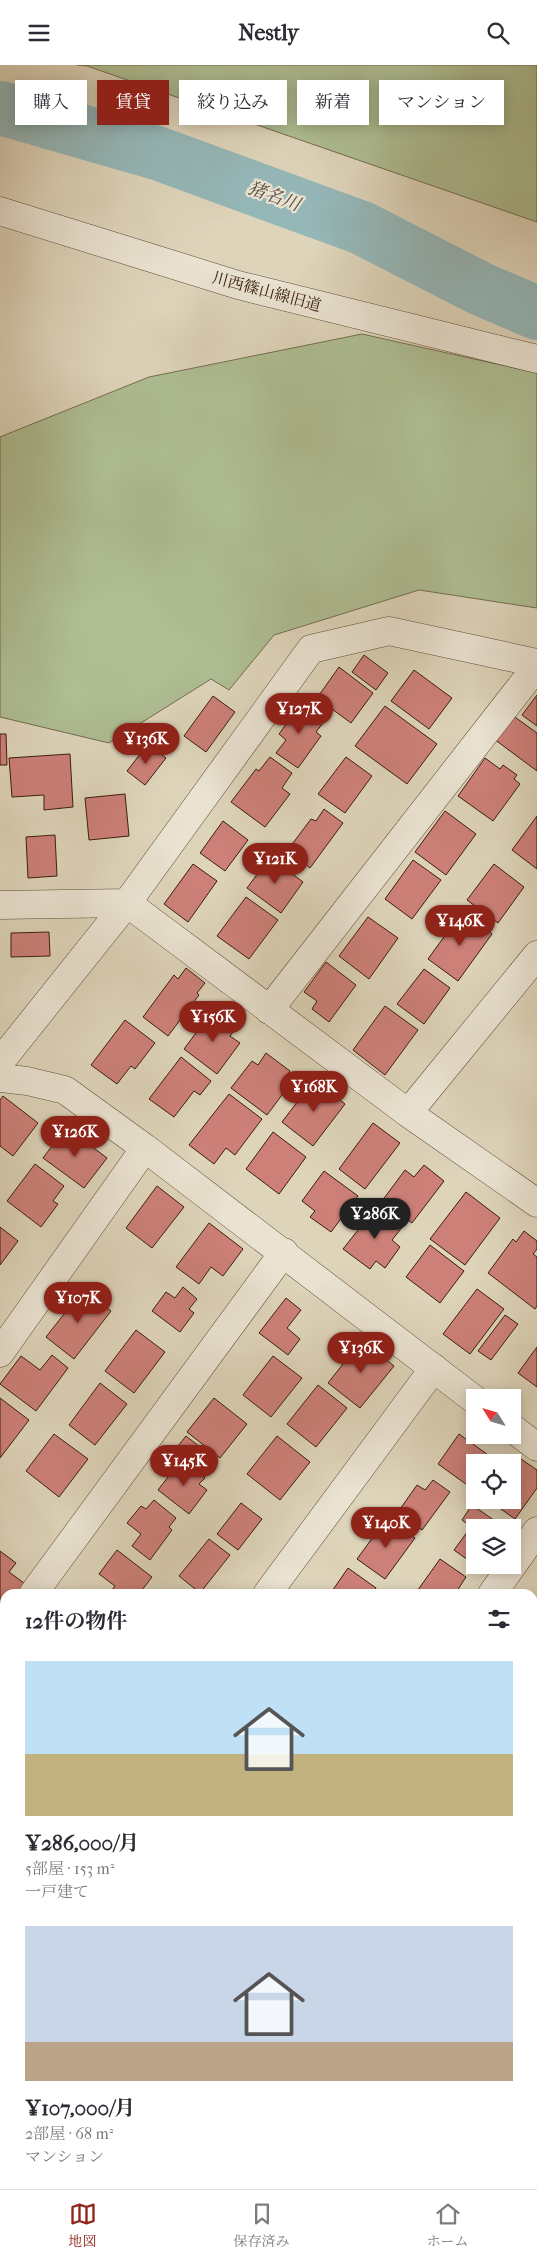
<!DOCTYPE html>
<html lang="ja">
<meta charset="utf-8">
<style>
body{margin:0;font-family:"IM FELL French Canon","Noto Serif JP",serif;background:#f7f7f7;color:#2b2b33;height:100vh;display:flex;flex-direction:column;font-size:19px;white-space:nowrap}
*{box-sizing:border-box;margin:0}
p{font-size:16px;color:#7c7c81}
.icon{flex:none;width:28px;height:28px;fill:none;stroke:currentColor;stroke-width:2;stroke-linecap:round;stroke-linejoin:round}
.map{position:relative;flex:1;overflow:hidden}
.side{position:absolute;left:0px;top:1524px;width:538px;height:601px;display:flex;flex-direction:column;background:#fff;border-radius:15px 15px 0 0;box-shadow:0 2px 12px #0003}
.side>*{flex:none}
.guide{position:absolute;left:15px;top:15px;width:508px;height:45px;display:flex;gap:10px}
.needle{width:32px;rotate:307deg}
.fabs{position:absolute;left:466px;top:1324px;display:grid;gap:10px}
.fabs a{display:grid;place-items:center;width:55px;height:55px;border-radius:0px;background:#fff;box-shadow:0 2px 12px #0003;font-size:25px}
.price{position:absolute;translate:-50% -42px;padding:0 11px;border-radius:18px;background:#8f2418;color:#fff;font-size:16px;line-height:32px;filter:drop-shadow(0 1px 2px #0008)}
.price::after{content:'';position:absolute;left:50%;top:30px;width:15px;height:11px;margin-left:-8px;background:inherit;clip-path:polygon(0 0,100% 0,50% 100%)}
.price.current{background:#222;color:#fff}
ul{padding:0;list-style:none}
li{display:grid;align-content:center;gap:10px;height:265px;padding:0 25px}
li span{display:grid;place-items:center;height:155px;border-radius:0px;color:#555}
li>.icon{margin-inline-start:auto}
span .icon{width:90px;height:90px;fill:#fffc;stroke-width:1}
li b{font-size:21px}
h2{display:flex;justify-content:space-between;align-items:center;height:60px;padding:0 25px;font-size:21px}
.pill{padding:0 18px;border-radius:0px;background:#fff;box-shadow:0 2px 12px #0003;font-size:18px;line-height:45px}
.pill.current{background:#8f2418;color:#fff}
header{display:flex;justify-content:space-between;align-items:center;height:65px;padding:0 25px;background:#fff;font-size:22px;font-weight:700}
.tab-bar{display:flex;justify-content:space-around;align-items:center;height:70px;border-top:1px solid #e1e1e2;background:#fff;font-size:14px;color:#7c7c81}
.tab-bar a{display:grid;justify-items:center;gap:2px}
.tab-bar .current{color:#8f2418}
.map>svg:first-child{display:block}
</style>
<header><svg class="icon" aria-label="menu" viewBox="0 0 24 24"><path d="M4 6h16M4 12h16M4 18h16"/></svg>Nestly<svg class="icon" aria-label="search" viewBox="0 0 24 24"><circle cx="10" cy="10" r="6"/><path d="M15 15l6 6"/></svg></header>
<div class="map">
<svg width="537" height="2124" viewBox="0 0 537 2124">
<rect width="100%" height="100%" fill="#ded4ba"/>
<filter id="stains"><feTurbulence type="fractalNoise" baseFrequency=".004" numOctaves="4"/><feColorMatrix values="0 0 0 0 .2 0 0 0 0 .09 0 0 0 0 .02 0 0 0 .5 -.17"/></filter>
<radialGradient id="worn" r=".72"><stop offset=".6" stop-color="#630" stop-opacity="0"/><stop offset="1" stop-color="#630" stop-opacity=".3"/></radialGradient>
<!-- green -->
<path fill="#aebd92" stroke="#746d4f" d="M 77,0 L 537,0 L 537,157 L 87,1 Z
M 362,269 L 537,308 L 537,543 L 419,525 L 274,570 L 229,625 L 211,614 L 109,678 L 0,652 L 0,372 L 149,312 Z
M 0,2047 L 5,2051 L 5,2120 L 97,2120 L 102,2124 L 0,2124 Z"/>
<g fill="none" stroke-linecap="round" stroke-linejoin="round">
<!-- river -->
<path stroke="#95b7b8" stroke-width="54" d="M 0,43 L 157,88 L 362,163 L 481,224 L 537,248"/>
</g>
<!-- building -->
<path fill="#cd8078" stroke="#391d0c" d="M 364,590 L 388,608 L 376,625 L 352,607 Z
M 339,602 L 373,628 L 351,658 L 317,633 Z
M 414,605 L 452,633 L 429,664 L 391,636 Z
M 537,630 L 537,661 L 522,650 Z
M 213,631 L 235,647 L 206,687 L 184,671 Z
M 294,637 L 323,658 L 316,667 L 321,671 L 298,703 L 276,688 L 286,675 L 279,669 L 292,651 L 287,647 Z
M 385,641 L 437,679 L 407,719 L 355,681 Z
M 512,650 L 537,668 L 537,706 L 494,674 Z
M 0,669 L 6,669 L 7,700 L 0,700 Z
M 148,679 L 166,693 L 145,720 L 127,706 Z
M 70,689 L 73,742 L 44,745 L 44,730 L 12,732 L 9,693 Z
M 270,692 L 292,708 L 282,723 L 290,729 L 265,762 L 231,737 L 256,704 L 259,706 Z
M 346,692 L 372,711 L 345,748 L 318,729 Z
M 485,693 L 500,704 L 503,700 L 517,710 L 514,714 L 520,719 L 493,756 L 458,731 Z
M 125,729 L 129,771 L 89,775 L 85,733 Z
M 324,744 L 343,758 L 310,803 L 287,786 L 311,754 L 316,756 Z
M 445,746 L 476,769 L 446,810 L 415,787 Z
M 537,751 L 537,804 L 512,785 Z
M 223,756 L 248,775 L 225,806 L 200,788 Z
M 55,770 L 57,811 L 28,813 L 26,772 Z
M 270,792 L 303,817 L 281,848 L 247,823 Z
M 413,795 L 441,815 L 412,854 L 385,834 Z
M 193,799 L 217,816 L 188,857 L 164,839 Z
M 494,799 L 524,822 L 498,858 L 467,835 Z
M 246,832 L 278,855 L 249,894 L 217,871 Z
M 462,847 L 492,869 L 458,916 L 428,894 Z
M 368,852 L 398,873 L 369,914 L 339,891 Z
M 49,867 L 50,891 L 11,892 L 11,868 Z
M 326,897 L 356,920 L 329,957 L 312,944 L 317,936 L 304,927 Z
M 186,903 L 205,918 L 197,928 L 199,930 L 168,971 L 143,952 L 174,910 L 178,914 Z
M 424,904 L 450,923 L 424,959 L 397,939 Z
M 385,941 L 418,965 L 385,1010 L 353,985 Z
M 213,945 L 236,963 L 230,971 L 240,978 L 217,1009 L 184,984 Z
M 125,955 L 155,978 L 135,1004 L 131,1001 L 117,1019 L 91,1000 Z
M 266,988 L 290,1006 L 282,1018 L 288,1022 L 267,1050 L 231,1023 L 252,996 L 258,1000 Z
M 181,992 L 211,1016 L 200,1030 L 194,1026 L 174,1052 L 149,1034 Z
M 314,1015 L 345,1039 L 313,1081 L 282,1057 Z
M 229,1029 L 262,1054 L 235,1090 L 226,1083 L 214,1099 L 189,1080 Z
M 3,1031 L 38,1058 L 13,1091 L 0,1081 L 0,1035 Z
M 373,1058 L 400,1078 L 365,1124 L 339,1104 Z
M 66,1062 L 107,1093 L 84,1123 L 43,1093 Z
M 273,1067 L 306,1092 L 279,1129 L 246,1104 Z
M 35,1099 L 64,1121 L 53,1136 L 58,1139 L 41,1162 L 7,1136 Z
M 424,1100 L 444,1116 L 412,1158 L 382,1136 L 405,1105 L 414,1112 Z
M 324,1106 L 358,1131 L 331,1167 L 310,1152 L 315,1146 L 302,1136 Z
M 157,1121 L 184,1142 L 152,1183 L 126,1163 Z
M 466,1127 L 500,1153 L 465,1200 L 430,1174 Z
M 377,1141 L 403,1161 L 392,1175 L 400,1182 L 385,1203 L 376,1196 L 370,1204 L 343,1184 Z
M 209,1158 L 243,1184 L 223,1211 L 211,1202 L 199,1219 L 176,1202 Z
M 0,1162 L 18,1176 L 0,1200 Z
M 524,1166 L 537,1176 L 537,1184 L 533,1189 L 537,1192 L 537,1241 L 535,1244 L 488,1208 L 513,1174 L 516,1177 Z
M 430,1180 L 464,1206 L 440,1238 L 406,1212 Z
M 183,1222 L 197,1234 L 189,1244 L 194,1248 L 180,1267 L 152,1246 L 166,1227 L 175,1233 Z
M 477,1224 L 504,1244 L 470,1289 L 443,1269 Z
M 83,1225 L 111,1246 L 74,1294 L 46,1272 Z
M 286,1233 L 301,1245 L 287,1263 L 300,1274 L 288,1290 L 259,1268 Z
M 505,1250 L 518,1259 L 491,1295 L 478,1286 Z
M 136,1265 L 165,1287 L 134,1328 L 105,1306 Z
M 362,1275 L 394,1301 L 360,1343 L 328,1318 Z
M 537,1282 L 537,1322 L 518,1308 Z
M 52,1290 L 68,1303 L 36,1346 L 0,1319 L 21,1291 L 40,1305 Z
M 273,1291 L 302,1313 L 271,1352 L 243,1330 Z
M 100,1318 L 127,1339 L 95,1380 L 69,1360 Z
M 318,1320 L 347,1343 L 316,1382 L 287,1359 Z
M 0,1333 L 29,1355 L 0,1393 Z
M 214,1333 L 247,1359 L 220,1393 L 187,1367 Z
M 54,1369 L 88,1394 L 59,1432 L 26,1406 Z
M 459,1369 L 491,1392 L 487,1398 L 475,1398 L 475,1414 L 470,1422 L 438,1399 Z
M 186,1371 L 218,1396 L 206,1411 L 174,1386 Z
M 277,1371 L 310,1397 L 280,1435 L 247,1409 Z
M 182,1394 L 205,1413 L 199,1419 L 207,1425 L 189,1449 L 158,1425 Z
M 521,1394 L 537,1405 L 537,1423 L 515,1454 L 491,1437 L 492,1435 L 512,1435 L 512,1406 Z
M 433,1415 L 450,1427 L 422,1465 L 398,1447 L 417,1420 L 425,1425 Z
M 154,1435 L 176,1453 L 169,1462 L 172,1465 L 150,1495 L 132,1481 L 141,1469 L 127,1458 L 141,1441 L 146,1444 Z
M 241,1438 L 262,1454 L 238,1485 L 217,1469 Z
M 472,1440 L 504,1462 L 475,1462 L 475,1500 L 480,1500 L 478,1502 L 454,1485 L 471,1462 L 462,1455 Z
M 387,1453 L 415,1473 L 385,1514 L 357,1494 Z
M 209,1474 L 230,1490 L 200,1528 L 179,1511 Z
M 117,1485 L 152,1512 L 139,1529 L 109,1529 L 115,1521 L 99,1509 Z
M 0,1486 L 16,1498 L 9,1507 L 32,1524 L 29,1529 L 5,1529 L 5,1550 L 0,1546 Z
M 440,1494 L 466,1512 L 455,1529 L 415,1529 Z
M 348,1503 L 376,1523 L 373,1529 L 330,1529 Z
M 532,1562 L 537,1565 L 537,1597 L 532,1603 Z
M 5,1647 L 5,1689 L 2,1693 L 0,1653 Z
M 537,1652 L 537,1710 L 532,1707 L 532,1658 Z
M 5,1778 L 5,1821 L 0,1817 L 0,1785 Z
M 5,1841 L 5,1890 L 0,1886 L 0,1848 Z
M 537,1863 L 537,1884 L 532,1880 L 532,1869 Z
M 532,1882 L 537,1886 L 536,1936 L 532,1933 Z"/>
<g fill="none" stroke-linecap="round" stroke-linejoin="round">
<defs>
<path id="street" d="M 0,146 L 238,220 L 537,294
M 0,840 L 127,838 L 408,1048 L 537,1138
M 269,945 L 537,601
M 0,997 L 127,838 L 311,584 L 389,566 L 537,598
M 0,1013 L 27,1016 L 65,1025 L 145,1083 L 475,1335
M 408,1048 L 537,890
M 0,1288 L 145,1083
M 512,1363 L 537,1382
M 33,1529 L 284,1187
M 267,1529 L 434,1303
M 492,1529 L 537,1466
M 0,1574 L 5,1567
M 0,1718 L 5,1722
M 532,1949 L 537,1953"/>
<path id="secondary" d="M 532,1810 L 537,1804
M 290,2124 L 293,2120"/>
<path id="primary" d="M 0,1946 L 5,1950
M 0,2006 L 5,2009
M 151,2120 L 157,2124
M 218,2120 L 223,2124"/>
</defs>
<!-- street casing -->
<use href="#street" stroke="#624b38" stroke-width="29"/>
<!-- secondary casing -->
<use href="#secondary" stroke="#391d0c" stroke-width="29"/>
<!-- primary casing -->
<use href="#primary" stroke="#391d0c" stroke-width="29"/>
<!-- street -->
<use href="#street" stroke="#eae3d2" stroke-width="28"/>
<!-- secondary -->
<use href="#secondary" stroke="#eae3d2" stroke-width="28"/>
<!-- primary -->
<use href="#primary" stroke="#ded4ba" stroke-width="28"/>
</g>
<g text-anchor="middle" stroke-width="4.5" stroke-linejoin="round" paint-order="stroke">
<!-- street labels -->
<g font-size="16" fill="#391d0c" stroke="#eae3d2">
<text transform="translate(267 226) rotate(15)" y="6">川西篠山線旧道</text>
</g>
<!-- water labels -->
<g font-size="18" font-style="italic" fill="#554b40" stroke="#eae3d2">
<text transform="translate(274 131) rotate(20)" y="6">猪名川</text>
</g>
</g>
<rect width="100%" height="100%" filter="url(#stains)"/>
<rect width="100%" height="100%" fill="url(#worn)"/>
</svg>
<div class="fabs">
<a><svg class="needle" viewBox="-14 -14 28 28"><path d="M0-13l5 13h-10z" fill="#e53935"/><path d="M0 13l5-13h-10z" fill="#7c7c81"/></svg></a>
<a><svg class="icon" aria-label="locate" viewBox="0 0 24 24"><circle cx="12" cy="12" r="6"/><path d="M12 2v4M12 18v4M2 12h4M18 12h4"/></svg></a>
<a><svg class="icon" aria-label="layers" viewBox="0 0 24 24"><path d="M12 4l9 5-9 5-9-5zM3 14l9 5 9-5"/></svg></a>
</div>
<b class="price" style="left:299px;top:670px">¥127K</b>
<b class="price" style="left:146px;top:700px">¥136K</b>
<b class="price" style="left:275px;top:820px">¥121K</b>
<b class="price" style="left:460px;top:882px">¥146K</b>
<b class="price" style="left:213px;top:978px">¥156K</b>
<b class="price" style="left:314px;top:1048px">¥168K</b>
<b class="price" style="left:75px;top:1093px">¥126K</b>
<b class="price current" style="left:375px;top:1175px">¥286K</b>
<b class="price" style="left:78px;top:1259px">¥107K</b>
<b class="price" style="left:361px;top:1309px">¥136K</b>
<b class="price" style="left:184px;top:1422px">¥145K</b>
<b class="price" style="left:386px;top:1484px">¥140K</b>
<div class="guide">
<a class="pill">購入</a>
<a class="pill current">賃貸</a>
<a class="pill">絞り込み</a>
<a class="pill">新着</a>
<a class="pill">マンション</a>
</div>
<section class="side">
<h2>12件の物件<svg class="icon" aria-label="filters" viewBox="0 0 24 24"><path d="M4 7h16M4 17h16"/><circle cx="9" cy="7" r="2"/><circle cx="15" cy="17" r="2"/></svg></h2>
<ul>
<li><span style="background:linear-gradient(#bfe0f5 60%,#c2b280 0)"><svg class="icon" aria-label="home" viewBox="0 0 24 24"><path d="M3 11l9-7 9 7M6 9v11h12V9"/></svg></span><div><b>¥286,000/月</b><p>5部屋 · 153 m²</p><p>一戸建て</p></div></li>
<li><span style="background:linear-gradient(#c9d6e8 75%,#b9a48a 0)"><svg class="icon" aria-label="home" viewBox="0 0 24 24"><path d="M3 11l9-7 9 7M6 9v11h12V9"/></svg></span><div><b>¥107,000/月</b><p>2部屋 · 68 m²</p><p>マンション</p></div></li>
</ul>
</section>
</div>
<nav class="tab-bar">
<a class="current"><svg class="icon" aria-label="map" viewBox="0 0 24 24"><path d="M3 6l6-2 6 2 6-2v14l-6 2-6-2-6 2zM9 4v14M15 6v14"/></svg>地図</a>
<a><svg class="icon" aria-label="saved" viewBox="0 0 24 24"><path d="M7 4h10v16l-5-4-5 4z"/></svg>保存済み</a>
<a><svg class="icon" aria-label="home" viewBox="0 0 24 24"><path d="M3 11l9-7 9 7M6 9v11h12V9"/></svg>ホーム</a>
</nav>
